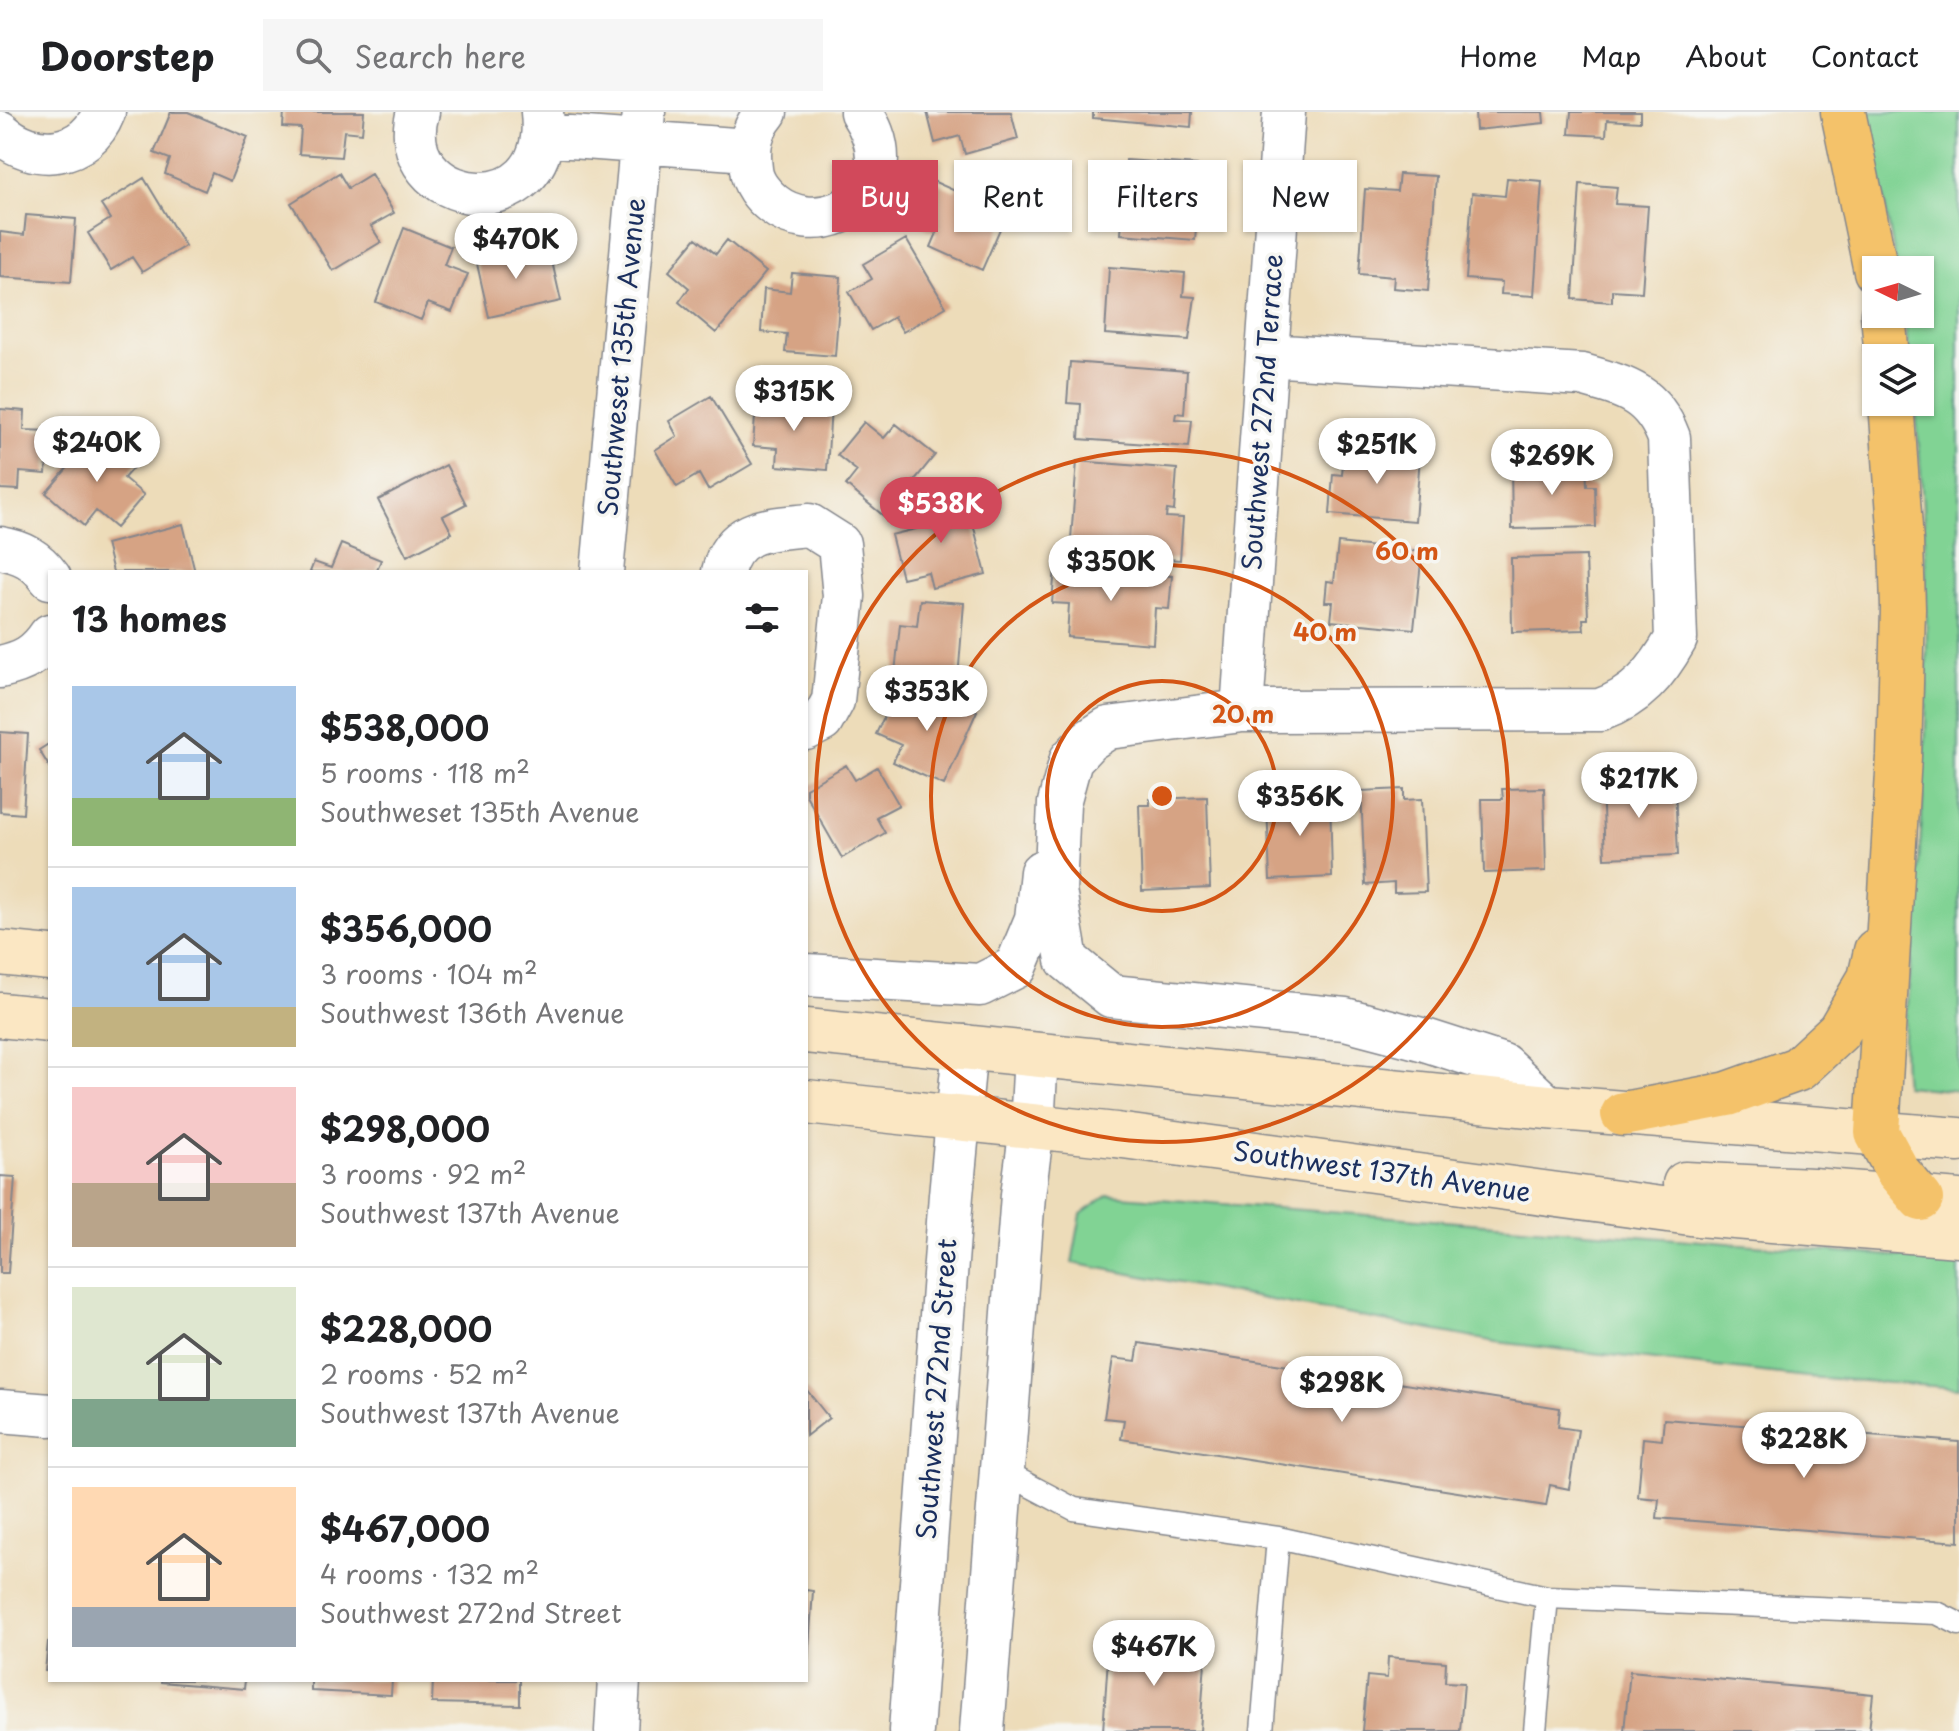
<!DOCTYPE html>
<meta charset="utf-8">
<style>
body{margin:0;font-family:"Playpen Sans",sans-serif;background:#f6f6f6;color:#202124;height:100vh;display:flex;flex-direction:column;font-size:30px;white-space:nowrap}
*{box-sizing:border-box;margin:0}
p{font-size:26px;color:#757577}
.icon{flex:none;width:44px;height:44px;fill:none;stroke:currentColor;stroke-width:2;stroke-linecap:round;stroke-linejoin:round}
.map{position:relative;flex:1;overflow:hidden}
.side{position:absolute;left:48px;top:458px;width:760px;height:1112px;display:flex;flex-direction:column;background:#fff;border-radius:0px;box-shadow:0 2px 6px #0004}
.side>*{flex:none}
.top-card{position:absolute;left:832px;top:48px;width:760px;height:72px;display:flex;gap:16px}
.needle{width:52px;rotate:275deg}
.buttons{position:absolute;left:1862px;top:144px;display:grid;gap:16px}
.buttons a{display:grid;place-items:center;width:72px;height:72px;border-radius:0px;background:#fff;box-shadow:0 2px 6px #0004;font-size:40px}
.price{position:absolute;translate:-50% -68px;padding:0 18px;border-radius:28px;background:#fff;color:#222;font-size:26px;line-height:52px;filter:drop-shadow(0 2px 4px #0008)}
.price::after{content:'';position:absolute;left:50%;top:48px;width:24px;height:18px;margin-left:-12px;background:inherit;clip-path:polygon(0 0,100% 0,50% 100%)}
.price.on{background:#d1495b;color:#fff}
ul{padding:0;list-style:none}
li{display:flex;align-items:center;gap:24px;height:200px;padding:0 24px}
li+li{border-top:2px solid #e0e0e0}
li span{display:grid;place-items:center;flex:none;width:224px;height:160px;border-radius:0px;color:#555}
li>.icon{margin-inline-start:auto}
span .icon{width:96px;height:96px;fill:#fffc;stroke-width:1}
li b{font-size:34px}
h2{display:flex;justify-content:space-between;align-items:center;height:96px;padding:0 24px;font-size:34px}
.pill{padding:0 28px;border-radius:0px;background:#fff;box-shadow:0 2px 6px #0004;font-size:28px;line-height:72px}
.pill.on{background:#d1495b;color:#fff}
header{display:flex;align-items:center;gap:48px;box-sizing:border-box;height:112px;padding:0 40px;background:#fff;border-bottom:2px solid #e0e0e0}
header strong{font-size:38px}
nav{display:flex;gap:44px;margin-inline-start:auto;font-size:28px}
.search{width:560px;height:72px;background:#f6f6f6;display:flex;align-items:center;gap:20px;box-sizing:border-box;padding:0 28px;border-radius:0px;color:#757577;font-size:30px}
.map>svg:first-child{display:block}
</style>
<header>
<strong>Doorstep</strong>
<div class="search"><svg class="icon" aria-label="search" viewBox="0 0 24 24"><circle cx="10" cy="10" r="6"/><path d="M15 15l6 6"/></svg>Search here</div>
<nav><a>Home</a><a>Map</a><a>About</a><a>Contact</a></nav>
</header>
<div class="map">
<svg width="1959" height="1619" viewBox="0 0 1959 1619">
<rect width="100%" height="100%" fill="#f6f6f2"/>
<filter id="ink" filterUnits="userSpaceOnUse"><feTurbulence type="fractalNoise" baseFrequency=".0125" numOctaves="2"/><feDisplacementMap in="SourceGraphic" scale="16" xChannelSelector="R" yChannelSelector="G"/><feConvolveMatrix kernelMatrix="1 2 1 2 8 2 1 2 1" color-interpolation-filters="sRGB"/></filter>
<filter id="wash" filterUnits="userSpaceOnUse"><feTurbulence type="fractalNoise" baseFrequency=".006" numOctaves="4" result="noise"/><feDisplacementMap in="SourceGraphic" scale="32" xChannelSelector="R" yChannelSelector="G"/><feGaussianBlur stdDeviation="1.8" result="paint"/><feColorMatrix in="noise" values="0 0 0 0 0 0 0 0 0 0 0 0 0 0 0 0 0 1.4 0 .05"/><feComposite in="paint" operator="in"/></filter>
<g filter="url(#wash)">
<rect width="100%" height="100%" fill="#eddcb9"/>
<!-- green -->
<path fill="#81d394" stroke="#4e8179" stroke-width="2" d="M 1868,0 L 1959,0 L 1959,979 L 1905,974 C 1900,934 1907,894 1911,853 C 1915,809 1918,765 1921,720 C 1930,576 1929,434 1915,290 L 1920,290 L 1920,246 L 1910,246 L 1903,202 L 1920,202 L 1920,158 L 1897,158 Z
M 1108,1083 L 1959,1149 L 1959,1276 L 1807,1265 L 1496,1230 L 1072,1151 L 1081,1102 Z"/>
<g id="blocks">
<!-- building -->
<path fill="#d6a384" d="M 171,0 L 188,0 L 248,25 L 230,69 L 212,61 L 205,79 L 165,62 L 170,47 L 154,41 Z
M 284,0 L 364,0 L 362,21 L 344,19 L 341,45 L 299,42 L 301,16 L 283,15 Z
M 927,0 L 1011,0 L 1018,27 L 965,42 L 960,24 L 935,31 Z
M 1093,0 L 1192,0 L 1191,15 L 1093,6 Z
M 1475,0 L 1543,0 L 1544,11 L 1476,18 Z
M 1571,0 L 1640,0 L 1640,10 L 1607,8 L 1606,24 L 1569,22 Z
M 1126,48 L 1197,53 L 1195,67 L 1200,67 L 1195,128 L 1121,122 Z
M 339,61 L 348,76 L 371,62 L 394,101 L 371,114 L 381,130 L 333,159 L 291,91 Z
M 963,62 L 1014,85 L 982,158 L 931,135 L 937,121 L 913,111 L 933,69 L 955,79 Z
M 1399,62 L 1436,64 L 1428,179 L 1393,176 L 1394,165 L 1359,162 L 1365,77 L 1397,79 Z
M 144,66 L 185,134 L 142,160 L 132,145 L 111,158 L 88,121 L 110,107 L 101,93 Z
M 1507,66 L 1542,69 L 1534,184 L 1501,182 L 1502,170 L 1466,167 L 1472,81 L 1505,84 Z
M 1580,72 L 1617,75 L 1615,92 L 1648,94 L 1642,180 L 1612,178 L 1612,190 L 1573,187 Z
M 26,103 L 76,107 L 71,170 L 0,165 L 0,120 L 24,123 Z
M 404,116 L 451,135 L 444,153 L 468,162 L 452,200 L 428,191 L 421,208 L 376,190 Z
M 696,126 L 716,142 L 727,128 L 766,160 L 716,221 L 679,190 L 689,176 L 669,159 Z
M 906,127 L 946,195 L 903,220 L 894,205 L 871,218 L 849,180 L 872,167 L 863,152 Z
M 523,132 L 527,150 L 551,145 L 561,189 L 489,205 L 475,143 Z
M 1109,155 L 1185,161 L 1183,184 L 1195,185 L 1189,228 L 1105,222 Z
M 792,161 L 841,165 L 835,244 L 785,240 L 787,222 L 761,220 L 764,177 L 790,180 Z
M 1070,250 L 1187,259 L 1184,302 L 1176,301 L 1175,307 L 1192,308 L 1189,335 L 1079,327 L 1081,292 L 1067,291 Z
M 711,284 L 752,352 L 708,378 L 699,362 L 677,375 L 655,338 L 677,324 L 669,309 Z
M 756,289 L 831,295 L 827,358 L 777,354 L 778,336 L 753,334 Z
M 0,297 L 25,299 L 24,318 L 49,319 L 46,362 L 20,360 L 19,378 L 0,377 Z
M 864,310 L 884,326 L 896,312 L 935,343 L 885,405 L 846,373 L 857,359 L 837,343 Z
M 98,320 L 136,352 L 124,366 L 144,383 L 116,416 L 96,399 L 84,414 L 46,381 Z
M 1344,339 L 1420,344 L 1415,409 L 1330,402 L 1333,362 L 1342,363 Z
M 1077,349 L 1177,357 L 1174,399 L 1167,398 L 1166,405 L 1183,406 L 1180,448 L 1070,440 Z
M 1586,351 L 1587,374 L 1595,374 L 1596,415 L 1512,417 L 1511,352 Z
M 446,353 L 466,392 L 443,404 L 452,421 L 407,444 L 378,388 Z
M 966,385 L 986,462 L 932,476 L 928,460 L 902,466 L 891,423 L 916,417 L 912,399 Z
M 183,412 L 195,460 L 113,460 L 106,432 Z
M 1338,431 L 1422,440 L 1414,517 L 1331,509 L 1333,490 L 1325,490 L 1327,469 L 1334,470 Z
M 341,432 L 381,448 L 376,460 L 310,460 L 314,450 L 331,456 Z
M 1586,444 L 1588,507 L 1583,507 L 1584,518 L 1512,520 L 1511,446 Z
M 1055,455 L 1172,464 L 1169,497 L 1155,496 L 1153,532 L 1067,525 L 1069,492 L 1052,491 Z
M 920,488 L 964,491 L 958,567 L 895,561 L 900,512 L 917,514 Z
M 926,575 L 977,599 L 944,673 L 893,650 L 901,633 L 876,622 L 895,581 L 918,592 Z
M 0,620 L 28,622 L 23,702 L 0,700 Z
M 50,631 L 50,656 L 39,638 Z
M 846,653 L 855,668 L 877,655 L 899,693 L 876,705 L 885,721 L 842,746 L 806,683 L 806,676 Z
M 1647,669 L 1647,676 L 1675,675 L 1678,743 L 1605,746 L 1602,672 Z
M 1544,676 L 1546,759 L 1484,761 L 1482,687 L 1503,687 L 1502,677 Z
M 1404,677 L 1404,688 L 1422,687 L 1426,780 L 1394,781 L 1394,771 L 1365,773 L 1361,679 Z
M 1330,683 L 1332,765 L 1270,768 L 1267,692 L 1288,692 L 1288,685 Z
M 1207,685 L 1210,776 L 1142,779 L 1139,693 L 1150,693 L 1150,687 Z
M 0,1064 L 15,1065 L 8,1161 L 0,1161 Z
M 1139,1231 L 1560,1296 L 1558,1315 L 1578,1318 L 1569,1377 L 1550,1373 L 1546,1394 L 1121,1327 L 1124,1308 L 1104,1306 L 1113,1246 L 1136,1249 Z
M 806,1277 L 829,1306 L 806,1324 Z
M 1664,1307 L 1959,1330 L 1959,1430 L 1657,1406 L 1659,1387 L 1638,1385 L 1643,1326 L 1662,1328 Z
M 806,1478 L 813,1479 L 808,1548 L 806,1548 Z
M 1129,1523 L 1188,1528 L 1186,1549 L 1205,1550 L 1200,1619 L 1103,1619 L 1108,1546 L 1127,1547 Z
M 48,1530 L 50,1530 L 50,1559 L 45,1559 Z
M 1388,1545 L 1446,1550 L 1445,1570 L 1464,1571 L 1460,1619 L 1362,1619 L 1367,1564 L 1387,1566 Z
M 1630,1559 L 1873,1582 L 1869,1619 L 1624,1619 Z
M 161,1568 L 245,1568 L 244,1577 L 161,1570 Z
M 311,1568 L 392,1568 L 391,1583 L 311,1579 Z
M 433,1568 L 520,1568 L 520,1593 L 432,1591 Z"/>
</g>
</g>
<g filter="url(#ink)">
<use href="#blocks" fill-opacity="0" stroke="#84868c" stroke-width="2"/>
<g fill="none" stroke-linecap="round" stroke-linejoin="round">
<defs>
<path id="service" d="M 1002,1359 L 1074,1397 L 1278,1426 L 1547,1485 L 1937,1501 L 1959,1512
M 1262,1619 L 1278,1426
M 1535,1619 L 1547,1485"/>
<path id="minor" d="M 418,0 C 390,94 555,121 542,0
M 766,0 C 751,18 748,34 751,57 C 752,71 763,84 773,92 C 812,123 876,99 877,46 C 877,28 870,14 861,0
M 0,20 C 34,51 86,46 104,0
M 544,23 L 748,38
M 1267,243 L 1582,263 C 1625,275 1652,281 1669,326 L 1676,527 C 1657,561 1637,585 1600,598 L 1242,599 L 1108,616 L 1088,629 L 1071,647 L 1059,691 L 1055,779 L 1067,848 L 1111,884 L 1345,907 L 1425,928 L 1503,953 L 1548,995
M 0,436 C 23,440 36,447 50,466
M 602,460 L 644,0
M 723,460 C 733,415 772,417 809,413 L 839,432 L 844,484 L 833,589 L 822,609 L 806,617
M 0,555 C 23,550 37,543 50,523
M 1242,599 L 1284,0
M 806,863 L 980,873 L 1016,855 L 1036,807 L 1041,760
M 0,1299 L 50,1303
M 616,1619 L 619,1568"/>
<path id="tertiary" d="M 911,1619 L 951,1083 L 965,935
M 982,1619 L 1023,1083 L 1032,1015 L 1036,943"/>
<path id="secondary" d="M 0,841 L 50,846
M 0,903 L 50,908
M 806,919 L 1548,995 L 1959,1028
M 806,990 L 1116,1023 L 1698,1102 L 1959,1123
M 1685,1072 L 1812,1078 L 1959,1090"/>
<path id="motorway" d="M 1843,0 L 1876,159
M 1883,202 L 1887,246
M 1891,290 L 1901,430 L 1903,497 L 1899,644 L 1877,1021 L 1898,1060 L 1921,1087
M 1623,1002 L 1728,982 L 1798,957 L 1839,919 L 1870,866 L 1876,839"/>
</defs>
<!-- service casing -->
<use href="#service" stroke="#84868c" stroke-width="25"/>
<!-- minor casing -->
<use href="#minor" stroke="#84868c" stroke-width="45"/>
<!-- tertiary casing -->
<use href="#tertiary" stroke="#84868c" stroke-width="47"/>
<!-- secondary casing -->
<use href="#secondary" stroke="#84868c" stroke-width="47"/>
<!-- motorway casing -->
<use href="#motorway" stroke="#84868c" stroke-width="47"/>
<!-- service -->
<use href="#service" stroke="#fff" stroke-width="22"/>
<!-- minor -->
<use href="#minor" stroke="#fff" stroke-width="42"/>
<!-- tertiary -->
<use href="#tertiary" stroke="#fff" stroke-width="44"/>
<!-- secondary -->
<use href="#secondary" stroke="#fbe7c3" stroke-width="44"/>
<!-- motorway -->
<use href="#motorway" stroke="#f4c26a" stroke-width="44"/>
</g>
</g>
<!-- distance rings -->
<g fill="none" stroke="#d45514" stroke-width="4">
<circle cx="1162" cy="684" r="115"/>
<circle cx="1162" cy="684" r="231"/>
<circle cx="1162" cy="684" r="346"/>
</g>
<g text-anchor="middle" stroke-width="7" stroke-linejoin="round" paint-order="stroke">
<!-- street labels -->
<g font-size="26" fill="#1b2f5e" stroke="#f6f6f2">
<text transform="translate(622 245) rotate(-85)" y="9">Southweset 135th Avenue</text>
<text transform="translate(1263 300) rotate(-86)" y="9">Southwest 272nd Terrace</text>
<text transform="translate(1382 1060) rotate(8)" y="9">Southwest 137th Avenue</text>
<text transform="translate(937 1277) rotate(-86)" y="9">Southwest 272nd Street</text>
</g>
</g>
<circle cx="1162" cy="684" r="12" fill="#d45514" stroke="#f6f6f2" stroke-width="4"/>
<g font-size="24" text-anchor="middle" font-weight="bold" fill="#d45514" stroke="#f6f6f2" stroke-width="7" stroke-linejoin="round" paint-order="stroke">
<text x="1407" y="448">60 m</text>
<text x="1325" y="529">40 m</text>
<text x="1243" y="611">20 m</text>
</g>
</svg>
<div class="buttons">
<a><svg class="needle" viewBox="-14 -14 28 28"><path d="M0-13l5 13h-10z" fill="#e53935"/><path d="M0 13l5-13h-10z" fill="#757577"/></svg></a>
<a><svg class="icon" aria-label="layers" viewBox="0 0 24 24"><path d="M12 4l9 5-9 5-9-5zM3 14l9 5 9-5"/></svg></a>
</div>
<b class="price" style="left:516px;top:169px">$470K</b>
<b class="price" style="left:794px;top:321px">$315K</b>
<b class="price" style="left:97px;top:372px">$240K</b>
<b class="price" style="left:1377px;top:374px">$251K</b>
<b class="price" style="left:1552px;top:385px">$269K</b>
<b class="price on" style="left:941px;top:433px">$538K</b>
<b class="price" style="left:1111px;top:491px">$350K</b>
<b class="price" style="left:927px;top:621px">$353K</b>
<b class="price" style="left:1639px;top:708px">$217K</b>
<b class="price" style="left:1300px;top:726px">$356K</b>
<b class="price" style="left:1342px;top:1312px">$298K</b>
<b class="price" style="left:1804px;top:1368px">$228K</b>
<b class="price" style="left:1154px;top:1576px">$467K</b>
<div class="top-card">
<a class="pill on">Buy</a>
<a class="pill">Rent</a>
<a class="pill">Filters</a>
<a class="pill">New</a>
</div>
<section class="side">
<h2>13 homes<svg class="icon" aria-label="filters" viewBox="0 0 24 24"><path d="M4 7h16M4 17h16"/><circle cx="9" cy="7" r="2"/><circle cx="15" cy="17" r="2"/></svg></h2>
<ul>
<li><span style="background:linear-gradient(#a9c7e8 70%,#8fb573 0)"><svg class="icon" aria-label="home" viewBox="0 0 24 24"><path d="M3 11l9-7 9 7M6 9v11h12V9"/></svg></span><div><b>$538,000</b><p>5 rooms · 118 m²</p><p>Southweset 135th Avenue</p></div></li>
<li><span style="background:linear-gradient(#a9c7e8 75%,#c2b280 0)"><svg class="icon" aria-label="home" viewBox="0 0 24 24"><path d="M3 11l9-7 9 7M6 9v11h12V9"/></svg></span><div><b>$356,000</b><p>3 rooms · 104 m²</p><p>Southwest 136th Avenue</p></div></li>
<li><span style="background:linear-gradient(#f6c9c9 60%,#b9a48a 0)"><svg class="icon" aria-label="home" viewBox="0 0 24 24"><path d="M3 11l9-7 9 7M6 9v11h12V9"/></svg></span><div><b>$298,000</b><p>3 rooms · 92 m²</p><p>Southwest 137th Avenue</p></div></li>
<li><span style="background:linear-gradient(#dfe7d0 70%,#7fa58c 0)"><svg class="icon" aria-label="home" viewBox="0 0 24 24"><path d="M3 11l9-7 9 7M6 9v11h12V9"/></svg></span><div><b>$228,000</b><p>2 rooms · 52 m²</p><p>Southwest 137th Avenue</p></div></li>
<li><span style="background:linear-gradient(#ffd9b3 75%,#9aa5b1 0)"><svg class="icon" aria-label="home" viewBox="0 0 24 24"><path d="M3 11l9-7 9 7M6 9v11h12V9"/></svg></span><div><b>$467,000</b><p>4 rooms · 132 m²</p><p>Southwest 272nd Street</p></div></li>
</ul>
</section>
</div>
